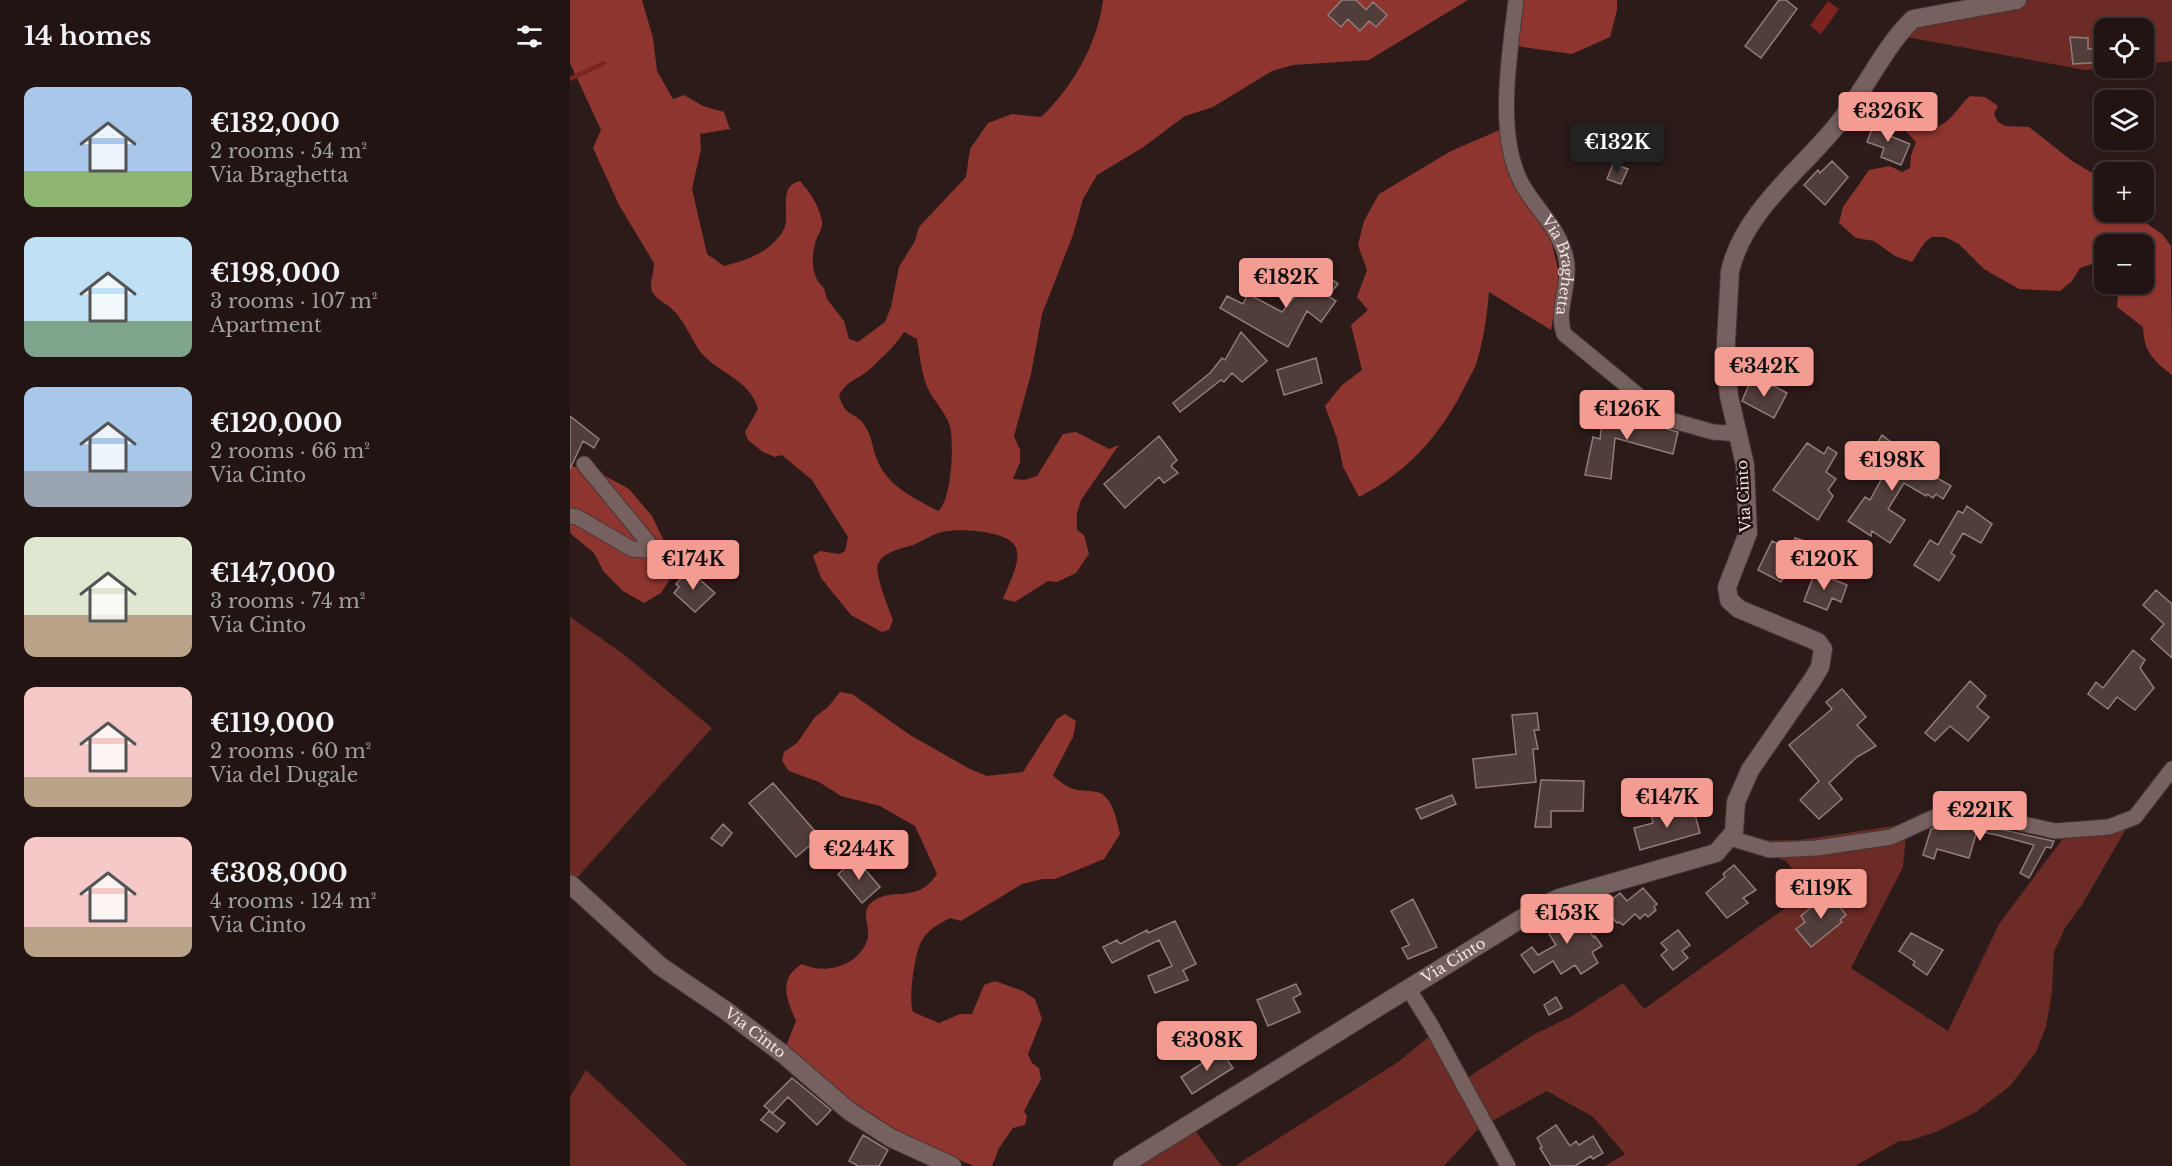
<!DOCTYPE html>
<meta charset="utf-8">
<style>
body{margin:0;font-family:"Libre Baskerville",serif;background:#291d1c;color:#f1f3f6;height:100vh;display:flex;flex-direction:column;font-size:22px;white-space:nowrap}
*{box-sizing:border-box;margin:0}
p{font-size:20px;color:#a29ea0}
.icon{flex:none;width:33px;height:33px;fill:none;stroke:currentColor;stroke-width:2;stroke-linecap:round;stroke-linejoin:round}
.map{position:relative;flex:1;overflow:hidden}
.panel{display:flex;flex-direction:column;background:#211413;width:570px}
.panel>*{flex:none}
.tools{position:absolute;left:1524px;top:18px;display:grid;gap:12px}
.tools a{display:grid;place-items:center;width:60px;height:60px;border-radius:12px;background:#211413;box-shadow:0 2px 4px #0004,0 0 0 2px #3e3333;font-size:30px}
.price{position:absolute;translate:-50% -51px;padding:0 14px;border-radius:6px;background:#f59c92;color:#111;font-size:20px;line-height:39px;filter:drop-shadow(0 2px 3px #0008)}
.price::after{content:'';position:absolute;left:50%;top:36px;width:18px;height:14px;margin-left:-9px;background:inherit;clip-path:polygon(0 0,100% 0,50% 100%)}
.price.on{background:#222;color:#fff}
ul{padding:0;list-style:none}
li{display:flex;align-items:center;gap:18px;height:150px;padding:0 24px}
li span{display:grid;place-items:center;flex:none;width:168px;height:120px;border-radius:12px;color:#555}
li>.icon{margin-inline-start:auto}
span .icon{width:72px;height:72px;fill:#fffc;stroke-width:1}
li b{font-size:26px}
h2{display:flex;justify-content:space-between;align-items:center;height:72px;padding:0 24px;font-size:26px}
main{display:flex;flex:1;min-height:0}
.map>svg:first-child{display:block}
</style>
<main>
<section class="panel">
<h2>14 homes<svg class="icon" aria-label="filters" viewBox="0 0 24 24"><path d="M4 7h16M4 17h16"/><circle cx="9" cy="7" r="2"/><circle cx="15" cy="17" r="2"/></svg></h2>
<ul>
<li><span style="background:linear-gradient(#a9c7e8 70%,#8fb573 0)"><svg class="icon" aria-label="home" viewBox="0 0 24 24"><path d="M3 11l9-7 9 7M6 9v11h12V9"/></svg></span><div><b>€132,000</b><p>2 rooms · 54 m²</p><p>Via Braghetta</p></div></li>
<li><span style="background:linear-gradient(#bfe0f5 70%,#7fa58c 0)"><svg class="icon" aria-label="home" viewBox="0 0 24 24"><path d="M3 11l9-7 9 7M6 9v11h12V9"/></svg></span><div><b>€198,000</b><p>3 rooms · 107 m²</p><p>Apartment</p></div></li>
<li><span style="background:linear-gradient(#a9c7e8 70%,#9aa5b1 0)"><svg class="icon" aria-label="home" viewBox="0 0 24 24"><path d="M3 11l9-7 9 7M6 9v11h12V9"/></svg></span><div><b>€120,000</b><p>2 rooms · 66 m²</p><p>Via Cinto</p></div></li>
<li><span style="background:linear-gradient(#dfe7d0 65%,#b9a48a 0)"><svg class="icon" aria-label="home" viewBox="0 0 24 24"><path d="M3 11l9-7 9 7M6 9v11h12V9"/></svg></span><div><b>€147,000</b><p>3 rooms · 74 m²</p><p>Via Cinto</p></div></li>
<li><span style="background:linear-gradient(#f6c9c9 75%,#b9a48a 0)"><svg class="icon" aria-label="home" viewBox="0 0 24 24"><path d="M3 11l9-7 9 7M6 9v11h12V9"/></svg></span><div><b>€119,000</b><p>2 rooms · 60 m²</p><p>Via del Dugale</p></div></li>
<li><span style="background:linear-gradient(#f6c9c9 75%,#b9a48a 0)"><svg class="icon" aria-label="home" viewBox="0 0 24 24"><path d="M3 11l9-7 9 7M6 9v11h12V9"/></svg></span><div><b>€308,000</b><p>4 rooms · 124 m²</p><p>Via Cinto</p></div></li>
</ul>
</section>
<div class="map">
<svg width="1602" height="1166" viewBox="0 0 1602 1166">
<rect width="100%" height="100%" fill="#2c1b19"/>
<!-- green -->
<path fill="#6d2b26" d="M 1460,0 L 1602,0 L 1602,61 L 1574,64 L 1574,28 L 1534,28 L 1534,68 L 1539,68 L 1515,70 L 1331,36 L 1346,19 Z
M 0,617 L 52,653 L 142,728 L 5,880 L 0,874 Z
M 1337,824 L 1333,867 L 1281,968 L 1378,1031 L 1429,924 L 1494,837 L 1556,829 L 1513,903 L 1495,928 L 1484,952 L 1482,992 L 1476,1027 L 1466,1052 L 1440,1086 L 1406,1112 L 1366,1132 L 1338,1141 L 1329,1141 L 1285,1166 L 1035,1166 L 1055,1154 L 1023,1117 L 977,1091 L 909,1128 L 874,1166 L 665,1166 L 828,1062 L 862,1034 L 888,1084 L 963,1035 L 1002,1016 L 1053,983 L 1074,1009 L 1239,891 L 1216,861 L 1164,841 L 1230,840 Z
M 16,1070 L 118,1166 L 0,1166 L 0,1097 Z
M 623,1128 L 652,1166 L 567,1166 Z"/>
<!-- forest -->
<path fill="#8f352f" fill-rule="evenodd" d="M 0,0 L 72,0 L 83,38 L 87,71 L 103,99 L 114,95 L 133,106 L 154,112 L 160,129 L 130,134 L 131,149 L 122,189 L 137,254 L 154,266 C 178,260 200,252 213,231 C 222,217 206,186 230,181 C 239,191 248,204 251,217 C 255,229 247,234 245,244 C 241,259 242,279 254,288 L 257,299 L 274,321 L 279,339 L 288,342 L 315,322 L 321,307 L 329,267 L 345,241 L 349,227 L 396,177 L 400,149 L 418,123 L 442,114 L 471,117 C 502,88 528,43 533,0 L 898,0 L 799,60 L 723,65 L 702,71 L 643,107 L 615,116 L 572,148 L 527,175 L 513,199 L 503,235 L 472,314 L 461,374 L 444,436 L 450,450 L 450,462 L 443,479 L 454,480 L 467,476 L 493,434 L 506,432 L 539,449 L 549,445 L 511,500 L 507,513 L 507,530 L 514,535 L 519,554 L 506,573 L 487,582 L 478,581 L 445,602 L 433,599 C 438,585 453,560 445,546 C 437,530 383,527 368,533 C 359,536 351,542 343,545 C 331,549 314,551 308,564 C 304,572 319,610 323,620 L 319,630 L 312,632 L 281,615 L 251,578 L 243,556 L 250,551 L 269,554 L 275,551 L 278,537 L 242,480 L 212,455 L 205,457 L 193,452 L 178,440 L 175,432 L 188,409 C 180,380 152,375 133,355 C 123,344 116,322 102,309 C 96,303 81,297 81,286 C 81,279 84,271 84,263 L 49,205 L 23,148 L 31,130 L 0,63 ZM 334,332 L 347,339 C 350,355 351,374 358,389 C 364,401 376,413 380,426 C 384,443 382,500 368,511 C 343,497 316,486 306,457 C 302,446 302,437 295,426 C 286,411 276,419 269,396 C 276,380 290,379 301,368 C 313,357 326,345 334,332 Z
M 951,0 L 1047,0 L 1047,10 L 1040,37 L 1002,54 L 946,46 Z
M 1400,96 L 1415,97 L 1428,106 L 1424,114 L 1428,122 L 1435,126 L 1459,127 L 1502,161 L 1524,174 L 1534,189 L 1534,212 L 1560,212 L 1592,234 L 1601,246 L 1602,375 C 1583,360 1574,352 1573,327 L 1547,307 L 1548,295 L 1543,284 L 1574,284 L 1574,244 L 1534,244 L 1534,265 L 1530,261 L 1510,268 L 1502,281 L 1490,291 L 1449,289 L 1414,269 L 1389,244 L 1375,237 L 1362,237 L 1355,242 L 1342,262 L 1325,256 L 1304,241 L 1286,238 L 1269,223 L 1273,207 L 1299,170 L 1320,166 L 1332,172 L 1340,168 L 1341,155 L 1346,142 L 1312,106 C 1330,116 1358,138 1377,121 C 1386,113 1391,104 1400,96 Z
M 932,129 L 980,235 L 990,278 L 981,330 L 919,292 C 917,315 914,338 907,361 C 904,371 898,380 893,390 C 869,437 836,473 789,497 L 773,467 L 767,438 L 755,406 L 772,385 L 792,370 L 781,325 L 798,310 L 787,297 L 797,270 L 788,245 L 794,221 L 809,194 L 881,151 Z
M 0,466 L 26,471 L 59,489 L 82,516 L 107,568 L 91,593 L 74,603 L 53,591 L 34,572 L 24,553 L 0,533 Z
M 270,692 L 282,694 L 340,735 L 400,769 L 417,776 L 453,772 L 487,719 L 495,714 L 506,721 L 503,737 L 483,775 C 516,811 536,763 550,834 L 534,859 L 485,879 L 473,879 L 452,884 L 391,921 L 380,918 C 369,924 357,930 351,942 C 345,953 338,999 343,1012 L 369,1023 L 390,1014 L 402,1014 L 414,985 L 425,981 L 453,991 L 465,999 L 472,1019 L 458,1054 L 462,1063 L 469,1068 L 471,1079 L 454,1111 L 457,1116 L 455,1125 L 443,1128 L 429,1148 L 422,1166 L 404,1166 L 384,1158 L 306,1121 L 280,1103 L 216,1046 L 226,1021 C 217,1000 207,979 232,964 C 254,975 287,967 297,941 C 302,929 289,912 302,902 C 321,886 347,905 367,874 L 345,826 L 310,806 L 271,796 L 249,782 L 219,771 L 212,761 L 214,752 L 227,743 L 245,717 L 258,707 Z"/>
<!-- water -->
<path fill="#7d2420" d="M 1258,1 L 1269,9 L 1251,34 L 1240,26 Z"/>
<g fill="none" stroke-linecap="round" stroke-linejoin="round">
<!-- stream -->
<path stroke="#7d2420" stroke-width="4.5" d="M 0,79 L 34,63"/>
</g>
<!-- building -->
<path fill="#513d3a" stroke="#927c79" stroke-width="1.5" d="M 772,0 L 786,0 L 796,10 L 803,2 L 817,15 L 806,27 L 799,21 L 790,31 L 778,19 L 771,27 L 758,15 Z
M 1209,0 L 1216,0 L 1227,9 L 1191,58 L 1175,46 Z
M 1500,37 L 1518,38 L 1518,49 L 1534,48 L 1534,62 L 1503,64 Z
M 1305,121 L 1324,128 L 1320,136 L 1340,144 L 1331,165 L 1311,157 L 1314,148 L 1297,142 Z
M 1262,161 L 1278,177 L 1255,205 L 1234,185 L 1248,170 L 1250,173 Z
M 1043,164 L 1058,169 L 1051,184 L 1037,179 Z
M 748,269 L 768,284 L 758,296 L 766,301 L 751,322 L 737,311 L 718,347 L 650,308 L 657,296 L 673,304 L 678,294 L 712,312 Z
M 671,332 L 697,361 L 672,382 L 662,373 L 654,382 L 651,380 L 610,412 L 603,403 L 640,373 L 652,358 L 655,360 Z
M 746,358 L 752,383 L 714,395 L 707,370 Z
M 1181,380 L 1199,389 L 1202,385 L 1217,393 L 1204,418 L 1172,401 Z
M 1049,412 L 1082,419 L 1094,428 L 1108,432 L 1103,454 L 1045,438 L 1041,479 L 1015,475 L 1023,437 L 1030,439 L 1032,421 L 1047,424 Z
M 0,416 L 29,439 L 24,448 L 13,441 L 0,469 Z
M 1312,435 L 1321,442 L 1316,448 L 1381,486 L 1373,499 L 1366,494 L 1363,498 L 1357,494 L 1356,496 L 1334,483 L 1318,509 L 1335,520 L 1320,543 L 1302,531 L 1301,536 L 1278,521 L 1295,497 L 1300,500 L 1319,465 L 1307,460 L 1298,473 L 1292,470 Z
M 589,436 L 607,460 L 601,466 L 608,473 L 594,483 L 589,477 L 555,508 L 534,484 Z
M 1237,443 L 1254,454 L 1258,447 L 1267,453 L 1256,472 L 1266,479 L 1258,490 L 1263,496 L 1248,520 L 1203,490 Z
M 1397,506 L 1422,524 L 1411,543 L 1393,533 L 1381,553 L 1385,556 L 1369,581 L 1344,565 L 1360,540 L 1368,545 L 1388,511 L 1393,513 Z
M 1225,538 L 1238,542 L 1243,548 L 1238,572 L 1222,566 L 1211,582 L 1188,570 L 1202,541 L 1220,549 Z
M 119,570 L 145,593 L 125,612 L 104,593 L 109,587 L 106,584 Z
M 1245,572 L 1277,585 L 1271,602 L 1262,598 L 1257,610 L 1234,601 Z
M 1586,590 L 1602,604 L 1602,658 L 1581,639 L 1594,624 L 1573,605 Z
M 1563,650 L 1575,660 L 1570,668 L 1584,688 L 1565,710 L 1547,697 L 1538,709 L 1518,694 L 1526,682 L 1533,688 Z
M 1400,681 L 1416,696 L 1407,707 L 1419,717 L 1398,741 L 1380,726 L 1365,741 L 1355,733 Z
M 1272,689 L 1296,717 L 1287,725 L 1306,746 L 1287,757 L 1259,783 L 1272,799 L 1249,819 L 1230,800 L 1249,781 L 1219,745 L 1262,709 L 1256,702 Z
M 967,713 L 969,730 L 964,730 L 968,749 L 963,749 L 966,782 L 906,788 L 903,759 L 946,754 L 942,715 Z
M 971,780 L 1014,781 L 1013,811 L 981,811 L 981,827 L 965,827 Z
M 203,783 L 250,837 L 226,857 L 179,803 Z
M 882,795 L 886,804 L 851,819 L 846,809 Z
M 1102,808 L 1104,816 L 1124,811 L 1130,833 L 1070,850 L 1064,828 L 1083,823 L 1081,814 Z
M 1390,820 L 1483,841 L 1484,841 L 1481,848 L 1476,847 L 1459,878 L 1450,873 L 1464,845 L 1427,835 L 1412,832 L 1411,835 L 1406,834 L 1399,858 L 1367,849 L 1364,859 L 1353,855 L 1361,829 Z
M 153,824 L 162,833 L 152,846 L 141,838 Z
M 272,831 L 287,837 L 281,850 L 266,844 Z
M 286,859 L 310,887 L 292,903 L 268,874 Z
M 1164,865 L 1186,890 L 1173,898 L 1178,903 L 1157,918 L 1136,893 L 1155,877 L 1153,874 Z
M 1073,888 L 1087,904 L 1084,907 L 1086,910 L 1078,917 L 1075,914 L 1070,919 L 1065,914 L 1053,925 L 1049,922 L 1047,923 L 1033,906 L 1050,893 L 1057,901 Z
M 1259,893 L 1276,915 L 1270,920 L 1272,922 L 1241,947 L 1226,929 L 1235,922 L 1231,916 Z
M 843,899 L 867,947 L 838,959 L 832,948 L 839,945 L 821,911 Z
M 1003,906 L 1024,938 L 1025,936 L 1032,946 L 1022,952 L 1028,963 L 1011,974 L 1005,965 L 991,974 L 983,961 L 964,973 L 951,955 L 962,947 L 968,955 L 986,945 L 979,934 L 987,928 L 979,915 Z
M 605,921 L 626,964 L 613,970 L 618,980 L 585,993 L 578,976 L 602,966 L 589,940 L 542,963 L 533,947 L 547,940 L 550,944 L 577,930 L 578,933 Z
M 1108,930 L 1120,945 L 1112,951 L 1118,958 L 1103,970 L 1091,955 L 1097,950 L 1091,943 Z
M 1341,933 L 1373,950 L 1357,975 L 1343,965 L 1345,962 L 1329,951 Z
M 726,984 L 731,994 L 723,998 L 730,1012 L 698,1026 L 687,1000 Z
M 986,997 L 992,1008 L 979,1015 L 974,1005 Z
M 651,1051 L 663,1068 L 622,1094 L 611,1077 Z
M 222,1078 L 261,1110 L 247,1125 L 218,1097 L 203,1113 L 194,1106 Z
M 199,1111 L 215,1123 L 207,1132 L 191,1120 Z
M 986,1125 L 1000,1146 L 1006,1141 L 1009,1145 L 1023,1136 L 1033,1153 L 1023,1159 L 1021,1156 L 1005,1166 L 981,1166 L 970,1148 L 972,1147 L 967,1138 Z
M 293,1135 L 318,1150 L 309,1166 L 288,1166 L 279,1161 Z"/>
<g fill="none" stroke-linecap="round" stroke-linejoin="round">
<defs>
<g id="street">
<path id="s1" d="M 946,0 C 940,53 925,135 952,184 C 966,209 987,226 995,254 C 1003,281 985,308 994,334 L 1097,419 L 1143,432 L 1169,434"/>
<path d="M 0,516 L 7,517 L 62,549 L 75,550 L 78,542 L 14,464"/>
<path d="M 1160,838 L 1200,850 L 1247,848 L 1321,837 L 1373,813 L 1390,810 L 1485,831 L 1539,827 L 1565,817 L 1602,769"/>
<path d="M 838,988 L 861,1025 L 938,1166"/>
</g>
<g id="secondary">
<path id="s2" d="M 0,884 L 90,966 L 155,1010 L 213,1054 L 279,1111 L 321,1138 L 382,1166"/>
<path id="s3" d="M 552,1166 L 970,907 L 989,898 L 1146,853 L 1164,832 L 1166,802 L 1180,770 L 1243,679 L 1250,667 L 1253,649 L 1248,642 L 1169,609 L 1159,600 L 1157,587 L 1178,533 L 1175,465 L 1159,396 L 1155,360 L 1160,271 C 1174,211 1231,170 1268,124 C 1293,93 1316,44 1343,19 L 1447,0"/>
</g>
</defs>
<!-- street casing -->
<use href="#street" stroke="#453636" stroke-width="17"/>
<!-- secondary casing -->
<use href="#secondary" stroke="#453636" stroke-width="20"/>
<!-- street -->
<use href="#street" stroke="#77615e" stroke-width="15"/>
<!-- secondary -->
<use href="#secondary" stroke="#77615e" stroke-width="18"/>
</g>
<g text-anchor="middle" stroke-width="5" stroke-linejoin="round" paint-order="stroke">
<!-- street labels -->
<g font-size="15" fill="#f2e5e3" stroke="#221210">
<text dy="5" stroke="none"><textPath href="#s1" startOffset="279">Via Braghetta</textPath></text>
<text transform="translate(1174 496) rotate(-93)" y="5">Via Cinto</text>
<text dy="5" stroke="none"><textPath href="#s3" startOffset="390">Via Cinto</textPath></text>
<text dy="5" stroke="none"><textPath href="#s2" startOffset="238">Via Cinto</textPath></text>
</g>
</g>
</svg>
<div class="tools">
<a><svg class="icon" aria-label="locate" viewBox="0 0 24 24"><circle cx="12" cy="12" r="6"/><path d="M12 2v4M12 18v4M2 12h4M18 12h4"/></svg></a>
<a><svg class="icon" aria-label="layers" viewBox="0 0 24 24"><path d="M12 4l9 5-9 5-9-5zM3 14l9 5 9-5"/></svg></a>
<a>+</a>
<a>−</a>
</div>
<b class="price" style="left:1318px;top:143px">€326K</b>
<b class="price on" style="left:1047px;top:174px">€132K</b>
<b class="price" style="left:716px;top:309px">€182K</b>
<b class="price" style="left:1194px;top:398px">€342K</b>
<b class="price" style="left:1057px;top:441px">€126K</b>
<b class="price" style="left:1322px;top:492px">€198K</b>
<b class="price" style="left:123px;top:591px">€174K</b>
<b class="price" style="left:1254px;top:591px">€120K</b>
<b class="price" style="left:1097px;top:829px">€147K</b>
<b class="price" style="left:1410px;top:842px">€221K</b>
<b class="price" style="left:289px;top:881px">€244K</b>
<b class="price" style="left:1251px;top:920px">€119K</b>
<b class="price" style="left:997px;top:945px">€153K</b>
<b class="price" style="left:637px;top:1072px">€308K</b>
</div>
</main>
